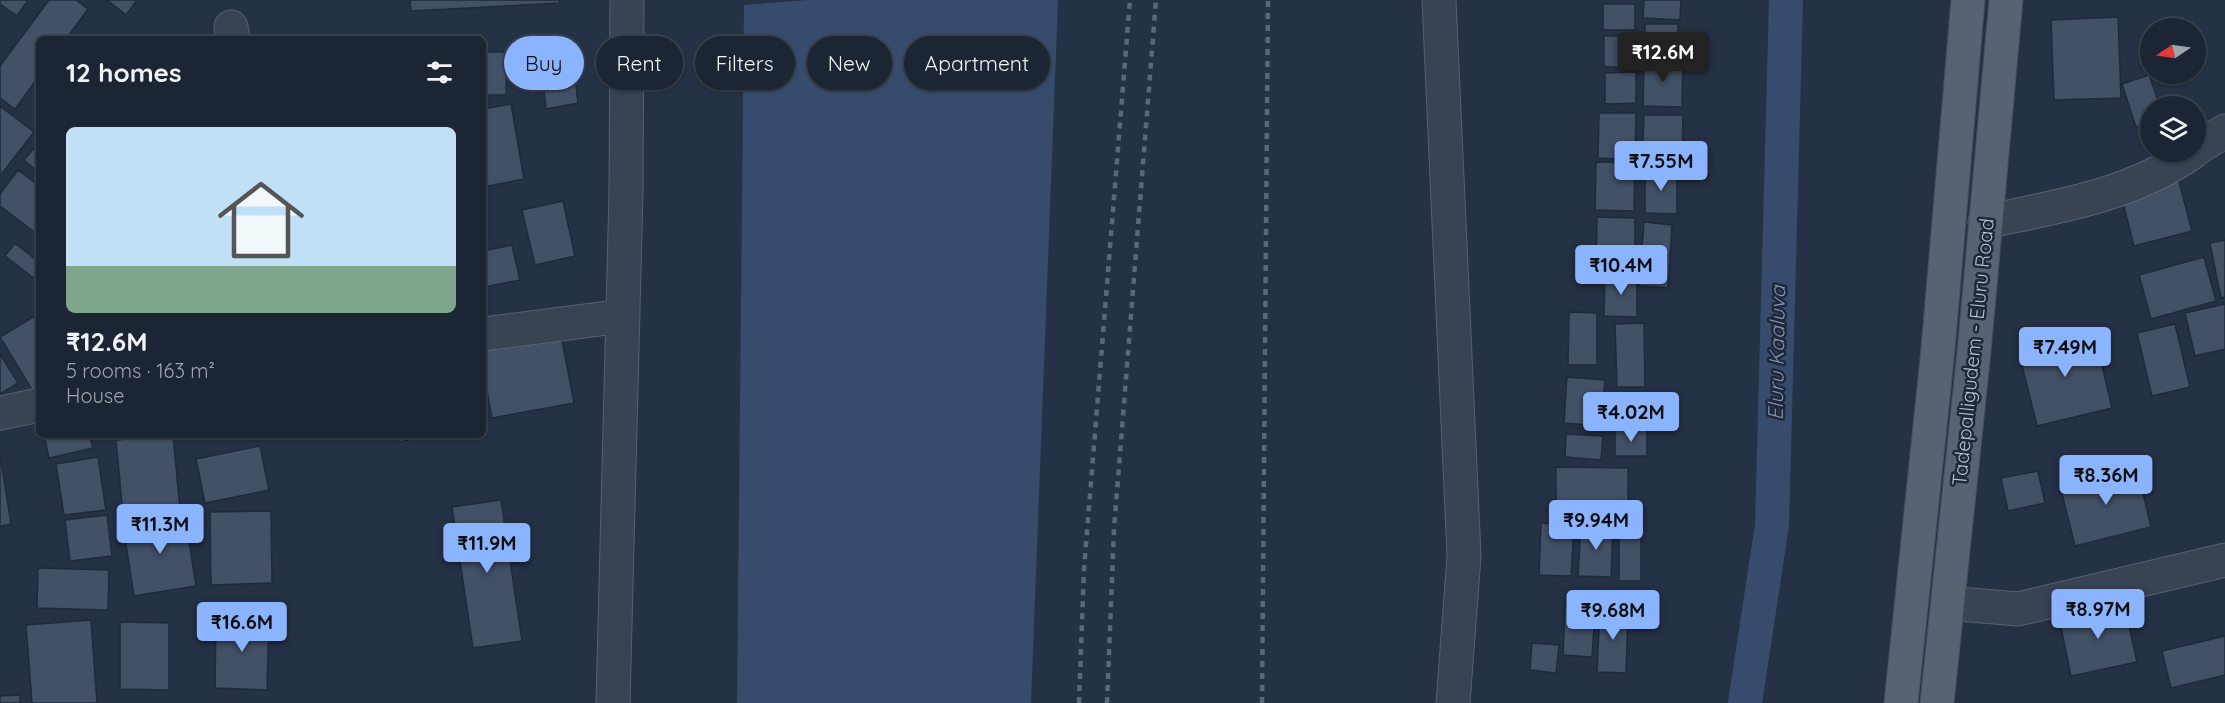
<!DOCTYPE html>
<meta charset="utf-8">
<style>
body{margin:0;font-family:Quicksand,sans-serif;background:#29313f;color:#f1f3f6;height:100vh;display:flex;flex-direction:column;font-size:22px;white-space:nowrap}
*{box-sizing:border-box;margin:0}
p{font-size:20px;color:#a0a5ac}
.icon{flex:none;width:33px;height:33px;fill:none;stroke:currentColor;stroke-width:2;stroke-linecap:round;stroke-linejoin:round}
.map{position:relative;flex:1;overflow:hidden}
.sheet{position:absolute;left:36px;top:36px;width:450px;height:402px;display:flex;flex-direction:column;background:#1c2533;border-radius:9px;box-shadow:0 2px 4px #0004,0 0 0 2px #3a424e}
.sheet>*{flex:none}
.hud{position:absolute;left:504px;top:36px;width:570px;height:54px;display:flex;gap:12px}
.needle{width:39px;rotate:257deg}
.controls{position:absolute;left:2140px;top:18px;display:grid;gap:12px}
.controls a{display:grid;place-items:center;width:66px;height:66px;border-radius:50%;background:#1c2533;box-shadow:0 2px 4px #0004,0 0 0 2px #3a424e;font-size:30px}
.price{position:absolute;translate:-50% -51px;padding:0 14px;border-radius:6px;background:#8ab4ff;color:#111;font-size:20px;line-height:39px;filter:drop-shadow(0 2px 3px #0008)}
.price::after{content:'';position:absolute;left:50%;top:36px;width:18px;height:14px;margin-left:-9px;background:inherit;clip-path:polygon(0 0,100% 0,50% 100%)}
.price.selected{background:#222;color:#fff}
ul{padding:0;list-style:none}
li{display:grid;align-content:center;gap:12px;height:318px;padding:0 30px}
li span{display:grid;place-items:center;height:186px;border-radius:9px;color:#555}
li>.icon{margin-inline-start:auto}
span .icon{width:108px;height:108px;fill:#fffc;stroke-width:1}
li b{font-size:26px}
h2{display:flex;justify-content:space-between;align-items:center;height:72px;padding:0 30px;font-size:26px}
.pill{padding:0 21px;border-radius:27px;background:#1c2533;box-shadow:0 2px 4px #0004,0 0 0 2px #3a424e;font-size:21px;line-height:54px}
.pill.selected{background:#8ab4ff;color:#111}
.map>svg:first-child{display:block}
</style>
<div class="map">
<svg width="2225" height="703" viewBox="0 0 2225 703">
<rect width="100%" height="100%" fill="#253144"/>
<!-- water -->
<path fill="#374c6c" d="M 807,0 L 1058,0 L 1031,703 L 737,703 L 744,5 Z"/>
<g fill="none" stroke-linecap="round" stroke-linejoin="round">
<!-- canal -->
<path stroke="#374c6c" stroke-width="34" d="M 1745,703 L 1772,525 L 1786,0"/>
</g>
<!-- building -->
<path fill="#435166" stroke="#202a3b" stroke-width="1.5" d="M 0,0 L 28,0 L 17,16 L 0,4 Z
M 49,0 L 76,0 L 88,9 L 66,39 L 39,39 L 39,76 L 15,109 L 0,98 L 0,66 Z
M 107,0 L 137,0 L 126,15 Z
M 410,0 L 559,0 L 560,3 L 411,11 Z
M 1644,0 L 1681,0 L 1680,20 L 1643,18 Z
M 1603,4 L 1635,4 L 1635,30 L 1603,30 Z
M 2118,17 L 2121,98 L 2054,100 L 2051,20 Z
M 1645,24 L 1678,24 L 1678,50 L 1645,50 Z
M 1604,36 L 1635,36 L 1635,67 L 1604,67 Z
M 483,52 L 507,52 L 506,95 L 483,95 Z
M 1644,59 L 1683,59 L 1682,107 L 1643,106 Z
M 574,68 L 578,103 L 546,109 L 542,72 Z
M 1636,72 L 1636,103 L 1605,104 L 1605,73 Z
M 2149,75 L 2160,106 L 2151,106 L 2151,122 L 2136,127 L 2122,84 Z
M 511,104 L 524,179 L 483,187 L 483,109 Z
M 0,106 L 34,132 L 0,176 Z
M 1599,113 L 1636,113 L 1635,160 L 1598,158 Z
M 1644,115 L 1683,115 L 1682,163 L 1642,162 Z
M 37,145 L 39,146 L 39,173 L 24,160 Z
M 1596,162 L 1635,163 L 1634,211 L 1595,210 Z
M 18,170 L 39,186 L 39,231 L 37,234 L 0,206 L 0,194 Z
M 1645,171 L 1677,171 L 1677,214 L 1645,213 Z
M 2178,178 L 2192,231 L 2134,246 L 2123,203 Z
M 563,201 L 575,256 L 535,265 L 522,210 Z
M 1597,217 L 1635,218 L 1635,266 L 1596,265 Z
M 1644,222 L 1672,225 L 1668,288 L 1639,286 Z
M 2225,240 L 2225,297 L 2221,298 L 2210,243 Z
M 15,243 L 39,262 L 39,282 L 5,256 Z
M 512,245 L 520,280 L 483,287 L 483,251 Z
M 2204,257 L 2216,301 L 2151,319 L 2139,275 Z
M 1605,275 L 1637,275 L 1637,317 L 1604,316 Z
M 2225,304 L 2225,349 L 2195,356 L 2185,313 Z
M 1569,312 L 1597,313 L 1597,365 L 1568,365 Z
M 38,314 L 39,390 L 34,393 L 0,337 Z
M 1644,323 L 1645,387 L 1617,387 L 1615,324 Z
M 2175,324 L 2190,387 L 2152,396 L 2137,333 Z
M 2094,331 L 2112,408 L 2037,426 L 2018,349 Z
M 561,335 L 574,403 L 492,418 L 483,370 L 483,349 Z
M 0,354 L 18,383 L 0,394 Z
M 1567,377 L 1605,380 L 1601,426 L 1564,423 Z
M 1614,393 L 1645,393 L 1645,424 L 1614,424 Z
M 1615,430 L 1647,430 L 1647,456 L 1615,456 Z
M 1566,434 L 1603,436 L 1601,460 L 1565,457 Z
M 44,435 L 89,435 L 93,448 L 49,458 Z
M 173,435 L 180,509 L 123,515 L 116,440 Z
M 398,435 L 426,435 L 400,442 Z
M 260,446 L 269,490 L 205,503 L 196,459 Z
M 0,454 L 11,524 L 0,526 Z
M 98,457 L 106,510 L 64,515 L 56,464 Z
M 1556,467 L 1628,468 L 1628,512 L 1556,512 Z
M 2137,467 L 2151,527 L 2075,546 L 2060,486 Z
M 2038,471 L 2045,503 L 2008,511 L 2001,478 Z
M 501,500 L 522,641 L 473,648 L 452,507 Z
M 271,511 L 272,583 L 211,585 L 210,512 Z
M 107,515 L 112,556 L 70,561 L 65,520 Z
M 185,515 L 196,586 L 134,596 L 123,525 Z
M 1541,523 L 1574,526 L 1571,576 L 1539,575 Z
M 1581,524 L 1613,527 L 1611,577 L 1578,576 Z
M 1619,528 L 1641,528 L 1641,581 L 1619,581 Z
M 38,568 L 109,570 L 108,610 L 37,608 Z
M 2124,603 L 2137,662 L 2071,676 L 2059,617 Z
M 1565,607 L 1595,609 L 1592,657 L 1563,655 Z
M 1600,609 L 1628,610 L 1626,673 L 1597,672 Z
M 216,617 L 269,619 L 267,690 L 215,688 Z
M 91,620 L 97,703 L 32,703 L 26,625 Z
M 120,622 L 169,623 L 169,690 L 120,689 Z
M 2225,636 L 2225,675 L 2171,688 L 2162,651 Z
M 1532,643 L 1559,645 L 1556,673 L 1530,670 Z
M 20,695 L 20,703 L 0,703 L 0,696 Z"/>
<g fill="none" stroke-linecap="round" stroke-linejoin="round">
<defs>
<path id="minor" d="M 1439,0 L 1464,556 L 1453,703
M 231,27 L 233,39
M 2196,149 L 2225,131
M 1985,222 C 2060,206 2129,196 2193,152
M 483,334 L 623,316
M 0,413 L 39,405
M 1948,603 L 2018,609 L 2225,560
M 613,703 L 626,192 L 627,0"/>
<path id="major" d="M 1901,703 L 1938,349 L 1968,0
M 1937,703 L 1974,352 L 2006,0"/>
</defs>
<!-- minor casing -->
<use href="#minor" stroke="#576171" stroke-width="35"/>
<!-- major casing -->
<use href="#major" stroke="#434c5d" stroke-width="35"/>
<!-- minor -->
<use href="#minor" stroke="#394353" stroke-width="33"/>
<!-- major -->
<use href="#major" stroke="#576273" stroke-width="33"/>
<!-- rail -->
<path stroke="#5b677b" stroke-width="4.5" stroke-dasharray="6 6" stroke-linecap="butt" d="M 1079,703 L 1084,569 L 1130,0
M 1107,703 L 1114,529 L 1156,0
M 1262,703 L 1268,0"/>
</g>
<g text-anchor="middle" stroke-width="5" stroke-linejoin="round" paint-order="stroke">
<!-- street labels -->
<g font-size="20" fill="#b6bfcd" stroke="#1e2839">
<text transform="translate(1973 352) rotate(-84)" y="7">Tadepalligudem - Eluru Road</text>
</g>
<!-- water labels -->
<g font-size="21" font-style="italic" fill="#7c94b6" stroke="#1e2839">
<text transform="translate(1777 353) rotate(-89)" y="7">Eluru Kaaluva</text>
</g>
</g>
</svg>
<div class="controls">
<a><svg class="needle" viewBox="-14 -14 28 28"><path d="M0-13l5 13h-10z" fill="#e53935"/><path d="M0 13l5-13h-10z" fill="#a0a5ac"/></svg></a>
<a><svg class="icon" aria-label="layers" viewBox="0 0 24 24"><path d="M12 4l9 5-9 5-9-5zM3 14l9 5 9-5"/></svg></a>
</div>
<b class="price selected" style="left:1663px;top:83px">₹12.6M</b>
<b class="price" style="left:1661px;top:192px">₹7.55M</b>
<b class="price" style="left:1621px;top:296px">₹10.4M</b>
<b class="price" style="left:2065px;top:378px">₹7.49M</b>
<b class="price" style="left:1631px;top:443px">₹4.02M</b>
<b class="price" style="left:2106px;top:506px">₹8.36M</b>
<b class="price" style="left:1596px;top:551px">₹9.94M</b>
<b class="price" style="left:160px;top:555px">₹11.3M</b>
<b class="price" style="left:487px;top:574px">₹11.9M</b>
<b class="price" style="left:2098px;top:640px">₹8.97M</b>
<b class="price" style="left:1613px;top:641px">₹9.68M</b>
<b class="price" style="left:242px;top:653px">₹16.6M</b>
<div class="hud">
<a class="pill selected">Buy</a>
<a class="pill">Rent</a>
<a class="pill">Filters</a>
<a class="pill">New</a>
<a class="pill">Apartment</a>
</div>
<section class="sheet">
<h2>12 homes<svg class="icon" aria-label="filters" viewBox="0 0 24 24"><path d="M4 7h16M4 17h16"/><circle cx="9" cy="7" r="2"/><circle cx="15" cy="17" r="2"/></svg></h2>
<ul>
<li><span style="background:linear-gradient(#bfe0f5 75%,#7fa58c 0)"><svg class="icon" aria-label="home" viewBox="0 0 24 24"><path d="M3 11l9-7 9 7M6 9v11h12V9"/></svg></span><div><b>₹12.6M</b><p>5 rooms · 163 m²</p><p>House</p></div></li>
</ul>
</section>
</div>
